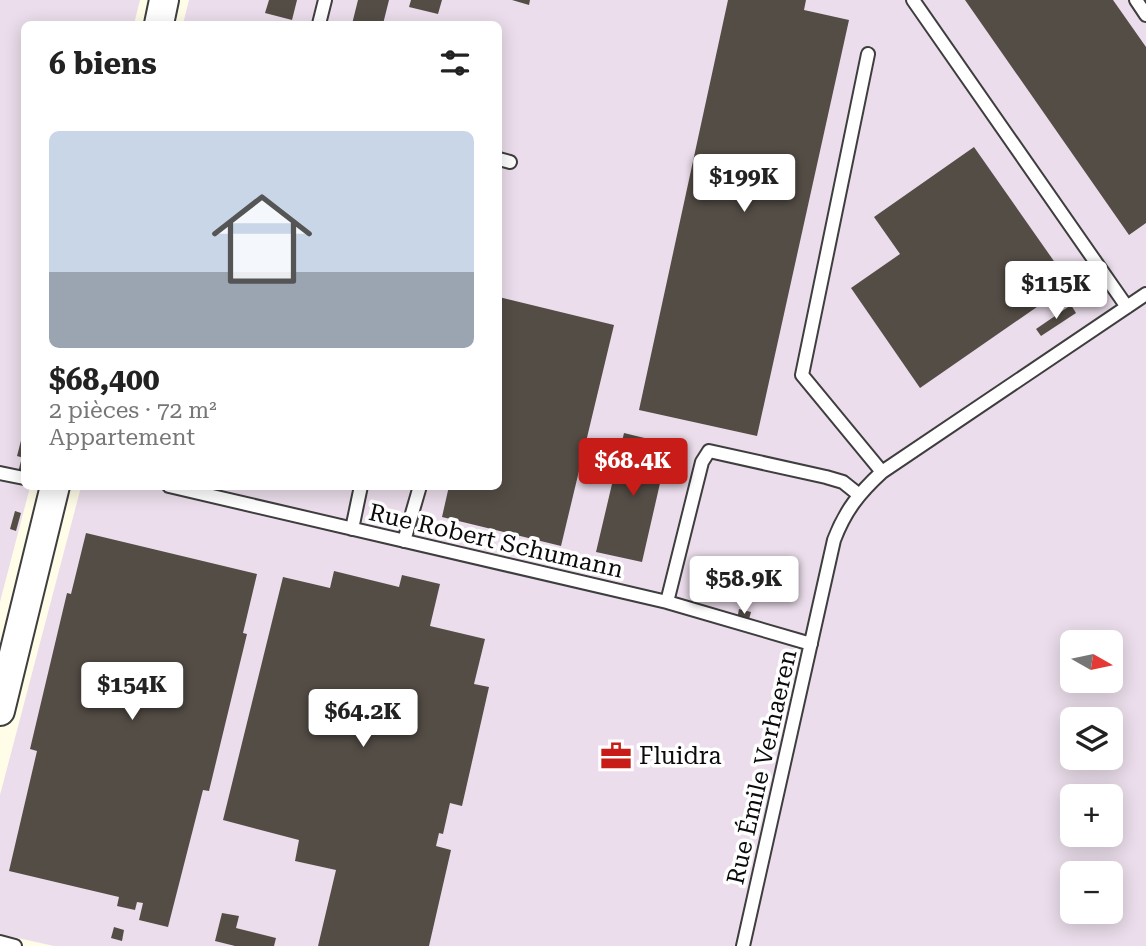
<!DOCTYPE html>
<html lang="fr">
<meta charset="utf-8">
<style>
body{margin:0;font-family:"Roboto Serif",serif;background:#f6f6f6;color:#222;height:100vh;display:flex;flex-direction:column;font-size:26px;white-space:nowrap}
*{box-sizing:border-box;margin:0}
p{font-size:23px;color:#767676}
.icon{flex:none;width:38px;height:38px;fill:none;stroke:currentColor;stroke-width:2;stroke-linecap:round;stroke-linejoin:round}
.map{position:relative;flex:1;overflow:hidden}
.drawer{position:absolute;left:21px;top:21px;width:481px;height:469px;display:flex;flex-direction:column;background:#fff;border-radius:10px;box-shadow:0 4px 18px #0003}
.drawer>*{flex:none}
.needle{width:46px;rotate:99deg}
.tools{position:absolute;left:1060px;top:630px;display:grid;gap:14px}
.tools a{display:grid;place-items:center;width:63px;height:63px;border-radius:10px;background:#fff;box-shadow:0 4px 18px #0003;font-size:35px}
.price{position:absolute;translate:-50% -60px;padding:0 16px;border-radius:7px;background:#fff;color:#222;font-size:23px;line-height:46px;filter:drop-shadow(0 2px 4px #0008)}
.price::after{content:'';position:absolute;left:50%;top:42px;width:21px;height:16px;margin-left:-10px;background:inherit;clip-path:polygon(0 0,100% 0,50% 100%)}
.price.current{background:#c71c17;color:#fff}
ul{padding:0;list-style:none}
li{display:grid;align-content:center;gap:14px;height:371px;padding:0 28px}
li+li{border-top:2px solid #e0e0e0}
li span{display:grid;place-items:center;height:217px;border-radius:10px;color:#555}
li>.icon{margin-inline-start:auto}
span .icon{width:126px;height:126px;fill:#fffc;stroke-width:1}
li b{font-size:30px}
h2{display:flex;justify-content:space-between;align-items:center;height:84px;padding:0 28px;font-size:30px}
.map>svg:first-child{display:block}
</style>
<div class="map">
<svg width="1146" height="946" viewBox="0 0 1146 946">
<rect width="100%" height="100%" fill="#fffce8"/>
<!-- industrial -->
<path fill="#ebddeb" fill-rule="evenodd" d="M 0,0 L 140,0 L 134,24 L 24,24 L 24,486 L 30,487 L 0,602 Z
M 189,0 L 1146,0 L 1146,946 L 54,946 L 0,934 L 0,795 L 81,487 L 499,486 L 499,24 L 183,24 ZM 1073,642 L 1111,642 L 1111,681 L 1073,681 ZM 1073,719 L 1111,719 L 1111,758 L 1073,758 ZM 1073,796 L 1111,796 L 1111,835 L 1073,835 ZM 1073,873 L 1111,873 L 1111,912 L 1073,912 Z"/>
<!-- building -->
<path fill="#544d46" d="M 269,0 L 297,0 L 292,20 L 265,13 Z
M 358,0 L 389,0 L 383,24 L 352,24 Z
M 411,0 L 442,0 L 438,14 L 409,7 Z
M 512,0 L 530,0 L 529,5 Z
M 728,0 L 806,0 L 804,10 L 849,20 L 757,436 L 639,410 Z
M 965,0 L 1113,0 L 1146,47 L 1146,223 L 1129,235 Z
M 974,147 L 1070,284 L 920,388 L 851,288 L 900,254 L 874,217 Z
M 499,297 L 614,325 L 561,546 L 442,517 L 449,486 L 499,486 Z
M 1071,305 L 1076,313 L 1041,336 L 1036,329 Z
M 24,429 L 24,458 L 17,456 Z
M 624,433 L 669,444 L 642,562 L 596,552 Z
M 21,461 L 24,462 L 24,473 L 18,472 Z
M 15,511 L 21,513 L 16,531 L 10,529 Z
M 86,533 L 257,574 L 243,633 L 247,634 L 209,791 L 203,790 L 168,927 L 139,920 L 143,903 L 137,902 L 135,910 L 117,906 L 119,897 L 9,871 L 37,751 L 30,749 L 67,593 L 71,594 Z
M 595,558 L 604,561 L 601,577 L 591,574 Z
M 334,571 L 399,587 L 402,575 L 440,584 L 430,626 L 485,639 L 474,684 L 489,687 L 462,806 L 450,803 L 443,834 L 439,833 L 436,846 L 451,850 L 429,946 L 318,946 L 336,870 L 295,861 L 299,840 L 223,820 L 283,577 L 330,588 Z
M 739,609 L 751,612 L 748,623 L 737,620 Z
M 222,913 L 239,916 L 236,928 L 276,938 L 274,946 L 235,946 L 215,941 Z
M 114,927 L 124,930 L 122,941 L 111,938 Z"/>
<g fill="none" stroke-linecap="round" stroke-linejoin="round">
<defs>
<path id="service" d="M 913,0 L 1127,307
M 1136,0 L 1146,15
M 319,24 L 325,0
M 868,54 L 802,375 L 882,472
M 499,159 L 510,162
M 0,473 L 24,478
M 169,486 L 667,602 L 811,644
M 352,529 L 361,486
M 404,541 L 420,486
M 667,602 L 702,462 L 709,451 L 826,477 L 843,482 L 858,494
M 0,942 L 15,946
M 743,946 L 834,540 C 845,511 859,493 882,472 L 1146,294"/>
<path id="tertiary" d="M 159,24 L 164,0
M 0,711 L 55,486"/>
</defs>
<!-- service casing -->
<use href="#service" stroke="#3e3e3e" stroke-width="16"/>
<!-- tertiary casing -->
<use href="#tertiary" stroke="#3e3e3e" stroke-width="32"/>
<!-- service -->
<use href="#service" stroke="#fff" stroke-width="12"/>
<!-- tertiary -->
<use href="#tertiary" stroke="#fff" stroke-width="28"/>
</g>
<!-- icons -->
<defs>
<symbol id="office-bare" viewBox="-9 -9 18 18"><path d="M-6-3h4V-5.5h4V-3h4V5H-6ZM-1-4.5V-3h2v-1.5ZM-6 0V1H6V0Z" fill="#c71c17" stroke="#fff" stroke-width="2.5" paint-order="stroke"/></symbol>
</defs>
<g fill-rule="evenodd">
<use href="#office-bare" x="594" y="734" width="44" height="44"/>
</g>
<g text-anchor="middle" stroke-width="7" stroke-linejoin="round" paint-order="stroke">
<!-- street labels -->
<g font-size="24" fill="#0b0b0b" stroke="#fff">
<text transform="translate(496 541) rotate(13)" y="8">Rue Robert Schumann</text>
<text transform="translate(762 767) rotate(-77)" y="8">Rue Émile Verhaeren</text>
</g>
<!-- poi labels -->
<g font-size="24" fill="#0b0b0b" stroke="#fff" text-anchor="start">
<text x="639" y="764">Fluidra</text>
</g>
</g>
</svg>
<div class="tools">
<a><svg class="needle" viewBox="-14 -14 28 28"><path d="M0-13l5 13h-10z" fill="#e53935"/><path d="M0 13l5-13h-10z" fill="#767676"/></svg></a>
<a><svg class="icon" aria-label="layers" viewBox="0 0 24 24"><path d="M12 4l9 5-9 5-9-5zM3 14l9 5 9-5"/></svg></a>
<a>+</a>
<a>−</a>
</div>
<b class="price" style="left:744px;top:214px">$199K</b>
<b class="price" style="left:1056px;top:321px">$115K</b>
<b class="price current" style="left:633px;top:498px">$68.4K</b>
<b class="price" style="left:744px;top:616px">$58.9K</b>
<b class="price" style="left:132px;top:722px">$154K</b>
<b class="price" style="left:363px;top:749px">$64.2K</b>
<section class="drawer">
<h2>6 biens<svg class="icon" aria-label="filters" viewBox="0 0 24 24"><path d="M4 7h16M4 17h16"/><circle cx="9" cy="7" r="2"/><circle cx="15" cy="17" r="2"/></svg></h2>
<ul>
<li><span style="background:linear-gradient(#c9d6e8 65%,#9aa5b1 0)"><svg class="icon" aria-label="home" viewBox="0 0 24 24"><path d="M3 11l9-7 9 7M6 9v11h12V9"/></svg></span><div><b>$68,400</b><p>2 pièces · 72 m²</p><p>Appartement</p></div></li>
</ul>
</section>
</div>
